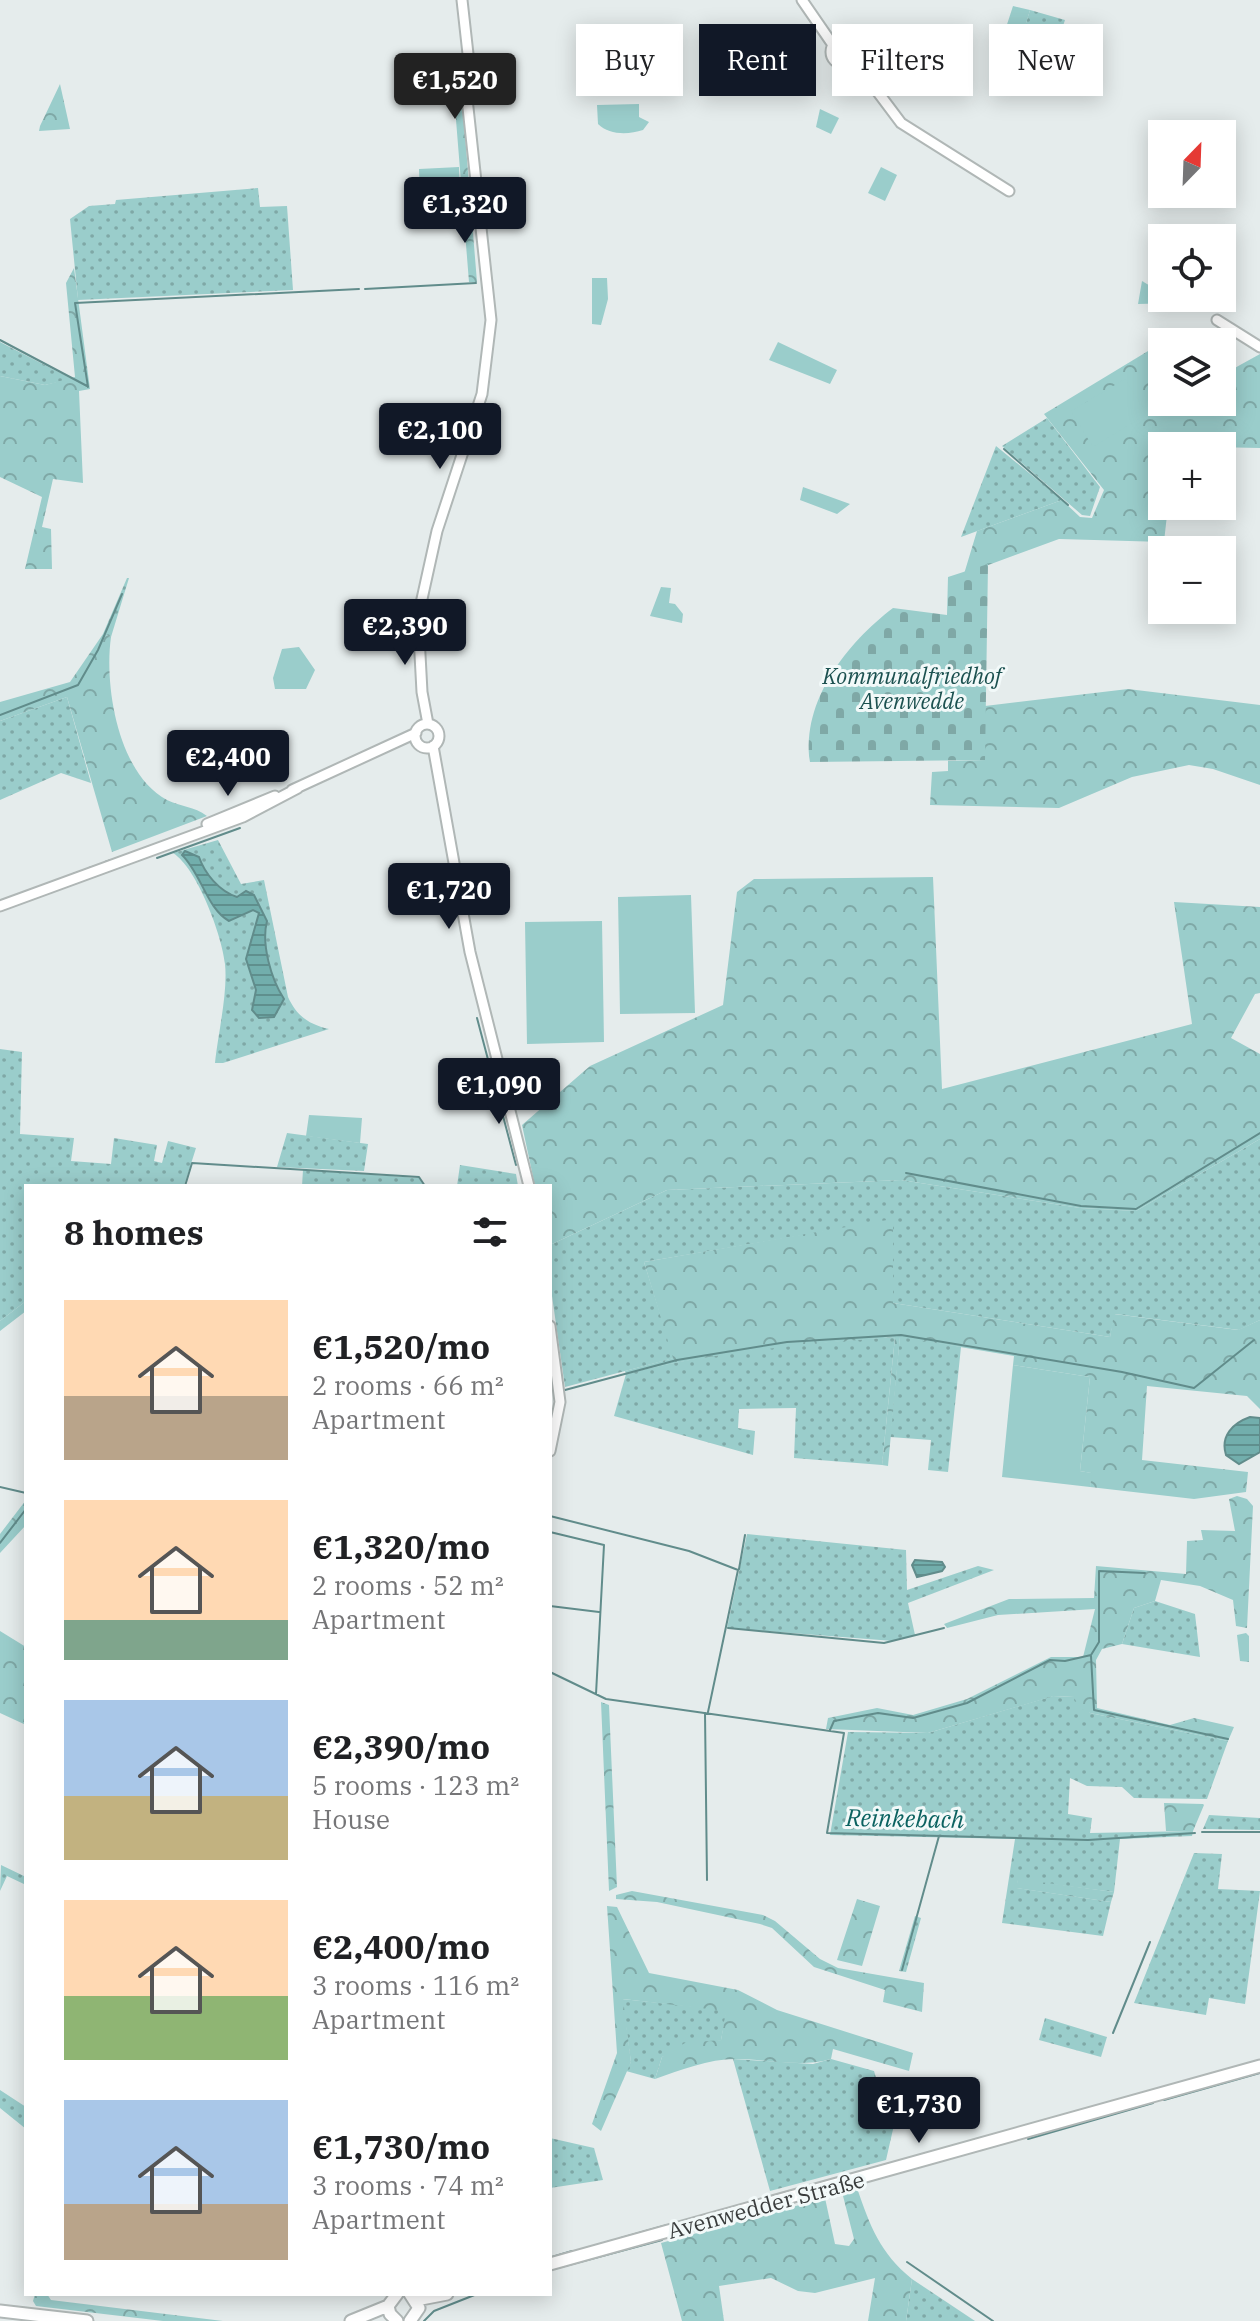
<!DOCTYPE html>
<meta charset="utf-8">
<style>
body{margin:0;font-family:"IBM Plex Serif",serif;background:#f2f2f2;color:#202124;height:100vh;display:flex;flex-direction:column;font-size:30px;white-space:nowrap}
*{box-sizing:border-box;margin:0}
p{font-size:26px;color:#757577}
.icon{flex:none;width:44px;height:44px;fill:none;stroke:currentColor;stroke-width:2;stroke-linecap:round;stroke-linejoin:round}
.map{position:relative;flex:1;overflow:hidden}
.sheet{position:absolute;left:24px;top:1184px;width:528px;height:1112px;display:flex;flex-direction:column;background:#fff;border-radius:0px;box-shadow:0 4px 20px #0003}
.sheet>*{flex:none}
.top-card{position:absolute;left:576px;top:24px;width:564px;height:72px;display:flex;gap:16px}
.needle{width:52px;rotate:23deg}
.fabs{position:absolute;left:1148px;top:120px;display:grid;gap:16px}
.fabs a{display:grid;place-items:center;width:88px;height:88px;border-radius:0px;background:#fff;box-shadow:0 4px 20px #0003;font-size:40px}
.price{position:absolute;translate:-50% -68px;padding:0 18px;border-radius:8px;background:#111827;color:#fff;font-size:26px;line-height:52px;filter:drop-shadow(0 2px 4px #0008)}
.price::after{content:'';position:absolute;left:50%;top:48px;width:24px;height:18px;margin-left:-12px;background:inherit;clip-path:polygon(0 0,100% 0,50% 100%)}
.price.active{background:#222;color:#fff}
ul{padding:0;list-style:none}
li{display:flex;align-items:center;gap:24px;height:200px;padding:0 40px}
li span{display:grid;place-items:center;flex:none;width:224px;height:160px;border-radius:0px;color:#555}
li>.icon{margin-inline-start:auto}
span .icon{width:96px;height:96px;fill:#fffc;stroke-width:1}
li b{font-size:34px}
h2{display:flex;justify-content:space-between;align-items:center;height:96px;padding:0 40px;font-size:34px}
.pill{padding:0 28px;border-radius:0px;background:#fff;box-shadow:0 4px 20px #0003;font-size:28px;line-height:72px}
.pill.active{background:#111827;color:#fff}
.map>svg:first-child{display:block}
</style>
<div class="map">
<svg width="1260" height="2321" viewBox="0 0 1260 2321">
<defs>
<pattern id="grass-dots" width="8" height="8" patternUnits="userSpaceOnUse" patternTransform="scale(2)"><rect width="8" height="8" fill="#9acdcb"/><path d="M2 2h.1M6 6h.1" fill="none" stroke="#7fa8a6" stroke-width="1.8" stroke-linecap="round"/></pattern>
<pattern id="forest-crowns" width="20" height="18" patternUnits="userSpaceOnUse" patternTransform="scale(2)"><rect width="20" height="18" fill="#9acdcb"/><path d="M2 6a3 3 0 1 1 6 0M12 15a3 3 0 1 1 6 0" fill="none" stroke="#7fa8a6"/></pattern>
<pattern id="cemetery-stones" width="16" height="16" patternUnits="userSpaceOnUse" patternTransform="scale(2)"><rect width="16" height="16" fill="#9acdcb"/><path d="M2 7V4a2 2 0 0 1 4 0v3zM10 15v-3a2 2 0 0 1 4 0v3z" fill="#7fa8a6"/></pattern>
<pattern id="water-rules" width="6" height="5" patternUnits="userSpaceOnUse" patternTransform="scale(2)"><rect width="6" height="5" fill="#72aeac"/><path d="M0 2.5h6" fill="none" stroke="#5f8f8d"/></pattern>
</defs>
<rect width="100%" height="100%" fill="#e5ecec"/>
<!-- grass -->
<path fill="url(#grass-dots)" d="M 1030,10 L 1065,20 L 1045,80 L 994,66 L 999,49 L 1017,53 Z
M 258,188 L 260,207 L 287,206 L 293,290 L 78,300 L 70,219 L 89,206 L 115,204 L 116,200 Z
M 0,342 L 72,379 L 45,385 L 0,376 Z
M 1047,418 L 1100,487 L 1090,516 L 1082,515 L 1002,446 Z
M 996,446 L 1062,500 L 961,537 Z
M 127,578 L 129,578 L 111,637 L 103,634 Z
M 67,697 L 91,783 L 61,773 L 0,800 L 0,721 Z
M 218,840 L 241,884 L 264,880 L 288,997 C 297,1016 308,1024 329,1029 L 223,1063 L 215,1063 C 218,1034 228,992 225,964 C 222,935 197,868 173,853 Z
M 0,1049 L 22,1052 L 20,1134 L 74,1138 L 71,1161 L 111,1164 L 114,1138 L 157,1145 L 154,1161 L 162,1163 L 168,1141 L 196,1148 L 184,1186 L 26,1186 L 26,1301 L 0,1321 Z
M 287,1133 L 368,1144 L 364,1171 L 277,1167 Z
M 1260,1139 L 1260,1320 L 1239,1330 L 1115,1314 L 1110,1337 L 893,1303 L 893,1220 L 644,1262 L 674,1358 L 565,1387 L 550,1282 L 550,1245 L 667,1190 L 901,1180 L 1080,1208 L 1136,1211 Z
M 460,1165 L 516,1174 L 518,1186 L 457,1186 Z
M 303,1170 L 419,1178 L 424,1186 L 302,1186 Z
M 900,1336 L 961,1347 L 948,1472 L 928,1470 L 931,1440 L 890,1437 Z
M 895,1337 L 882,1465 L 794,1458 L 796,1408 L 739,1409 L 738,1428 L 755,1431 L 753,1455 L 614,1416 L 626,1374 C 715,1351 804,1343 895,1337 Z
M 747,1534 L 906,1550 L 907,1590 L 978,1566 L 994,1570 L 908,1603 L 915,1635 L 893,1641 L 727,1628 Z
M 1155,1601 L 1195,1614 L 1200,1657 L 1122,1644 L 1134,1608 Z
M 1053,1696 L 1075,1697 L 1090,1713 L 1228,1741 L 1207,1799 L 1134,1798 L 1122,1787 L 1087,1786 L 1070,1778 L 1068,1814 L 1092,1818 L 1090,1833 L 1193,1831 L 1192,1836 L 1120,1839 L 1114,1892 L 1018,1880 L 1017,1888 L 1111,1902 L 1103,1936 L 1002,1923 L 1015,1839 L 830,1835 L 848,1732 L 928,1733 Z
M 1209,1815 L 1260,1818 L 1260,1830 L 1203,1829 Z
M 1194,1853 L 1222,1854 L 1218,1889 L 1260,1891 L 1245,2004 L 1209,1998 L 1206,2015 L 1134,2003 Z
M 1,1865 L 26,1877 L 26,1885 L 7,1876 L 0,1891 Z
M 915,1916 L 921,1918 L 906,1972 L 899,1971 Z
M 622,1999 L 727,2010 L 721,2040 L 662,2057 L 655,2079 L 626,2071 L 631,2062 Z
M 1045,2018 L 1107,2037 L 1101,2057 L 1039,2040 Z
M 733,2059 L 813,2064 L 831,2059 L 874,2071 L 877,2081 L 869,2120 L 894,2125 L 886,2160 L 770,2191 Z
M 0,2090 L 26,2107 L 26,2129 L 0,2108 Z
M 550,2138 L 594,2148 L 603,2180 L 550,2188 Z
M 912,2279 L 975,2321 L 906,2321 Z"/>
<!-- forest -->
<path fill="url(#forest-crowns)" d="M 452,70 L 459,72 L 462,98 L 477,282 L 469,282 Z
M 60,84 L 70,129 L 39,131 L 40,126 Z
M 74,268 L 90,389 L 79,391 L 83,483 L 53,479 L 42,527 L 51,529 L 52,569 L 25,569 L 42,497 L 0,477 L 0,376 L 45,385 L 75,377 L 66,283 Z
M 1142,281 L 1162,293 L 1162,298 L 1178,303 L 1138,304 Z
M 1158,345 L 1162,350 L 1162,402 L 1222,402 L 1222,375 L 1260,354 L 1260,448 L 1162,446 L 1162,506 L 1168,506 L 1164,542 L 1059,539 L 964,574 L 977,531 L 1062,500 L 1080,517 L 1092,518 L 1104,490 L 1044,414 Z
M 103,634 L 111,637 C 104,686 118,774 167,800 C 181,807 194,806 207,816 L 112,852 L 67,697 L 0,721 L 0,702 L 70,682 Z
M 1128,689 L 1260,705 L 1260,785 L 1213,769 L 1189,765 L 1132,777 L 1059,808 L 930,805 L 932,772 L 948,771 L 948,761 L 985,760 L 985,706 Z
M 933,877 L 942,1089 L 1192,1024 L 1174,902 L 1260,907 L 1260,993 L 1255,994 L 1231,1038 L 1260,1054 L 1260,1139 L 1136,1211 L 1080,1208 L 901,1180 L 667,1190 L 550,1245 L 550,1186 L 535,1186 L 522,1125 L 590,1066 L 723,1005 L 737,892 L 754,879 Z
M 893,1219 L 893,1303 L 1110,1337 L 1114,1314 L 1238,1330 L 1260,1320 L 1260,1409 L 1247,1396 L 1147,1386 L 1142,1460 L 1248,1472 L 1246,1492 L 1194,1499 L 1090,1487 L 1091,1473 L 1080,1471 L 1090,1377 L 1013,1365 L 1014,1356 L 900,1337 L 888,1466 L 882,1465 L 895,1337 C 804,1344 715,1352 626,1374 L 625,1371 L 673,1358 L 644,1262 Z
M 26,1301 L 26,1311 L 0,1331 L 0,1321 Z
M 1237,1496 L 1247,1499 L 1253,1506 L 1247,1628 L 1236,1626 L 1233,1600 L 1200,1586 L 1161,1580 L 1155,1601 L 1134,1608 L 1122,1644 L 1102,1649 L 1096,1660 L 1097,1708 L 1170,1725 L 1194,1718 L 1234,1727 L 1228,1741 L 1090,1713 L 1079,1708 L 1074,1697 L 1054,1696 L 928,1733 L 826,1729 L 828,1718 L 877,1708 L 913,1715 L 967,1699 L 1051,1657 L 1083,1657 L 1095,1609 L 998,1615 L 947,1628 L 944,1624 L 1009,1599 L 1094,1598 L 1096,1566 L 1186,1574 L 1187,1541 L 1203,1540 L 1201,1530 L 1235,1531 L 1229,1499 Z
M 26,1500 L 26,1525 L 0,1553 L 0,1534 Z
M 0,1631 L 26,1647 L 26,1725 L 0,1713 Z
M 1246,1633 L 1249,1636 L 1249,1662 L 1240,1661 L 1237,1635 Z
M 601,1702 L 609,1705 L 617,1887 L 609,1891 Z
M 1164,1803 L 1203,1804 L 1204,1805 L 1193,1831 L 1166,1831 Z
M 1018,1879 L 1114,1892 L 1111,1902 L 1016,1888 Z
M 632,1891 L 763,1915 L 775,1921 L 820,1959 L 838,1968 L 924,1983 L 922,2012 L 883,2002 L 885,1990 L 814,1967 L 772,1928 L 760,1924 L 657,1902 L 616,1899 L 616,1895 Z
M 857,1899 L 880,1906 L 862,1966 L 837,1960 Z
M 607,1906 L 617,1907 L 649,1973 L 738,1990 L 777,2010 L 913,2053 L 909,2071 L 833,2049 L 831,2059 C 800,2068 768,2059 736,2059 C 708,2059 681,2070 655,2079 L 662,2057 L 685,2043 L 721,2040 L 726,2011 L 623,1999 L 631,2062 L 601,2131 L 592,2124 L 617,2053 Z
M 857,2188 C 870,2226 880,2253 912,2279 L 906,2321 L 868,2321 L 875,2278 L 815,2293 L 798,2291 L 771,2278 L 719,2286 L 724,2321 L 682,2321 L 661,2243 L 825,2198 L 835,2244 L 849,2246 L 854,2239 L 842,2192 Z
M 35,2294 L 47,2294 L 51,2300 L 223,2321 L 163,2321 L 36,2306 L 33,2301 Z"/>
<!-- cemetery -->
<path fill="url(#cemetery-stones)" d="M 988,564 L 985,760 L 810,762 C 801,701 847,643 893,608 L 947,615 L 948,577 Z"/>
<!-- green -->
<path fill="#9acdcb" d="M 1013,6 L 1030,10 L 1017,54 L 999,49 Z
M 639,104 L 639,117 L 649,122 L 643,130 C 628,135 609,135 598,124 L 597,105 Z
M 820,109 L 839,118 L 831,134 L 816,127 Z
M 459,167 L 460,194 L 420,196 L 419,169 Z
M 881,167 L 897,175 L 885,201 L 868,193 Z
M 592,278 L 607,278 L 608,299 L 601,325 L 592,324 Z
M 778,342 L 837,370 L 830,384 L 769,360 Z
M 1125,379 L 1147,414 L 1093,447 L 1071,411 Z
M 803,487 L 850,504 L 837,514 L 800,500 Z
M 661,587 L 671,588 L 669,603 L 675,604 L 683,614 L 682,623 L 650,616 Z
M 299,647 L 315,670 L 306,689 L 275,689 L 273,678 L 282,649 Z
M 691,895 L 695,1013 L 620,1014 L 618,897 Z
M 602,921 L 604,1042 L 527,1044 L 525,922 Z
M 309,1115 L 362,1118 L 360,1143 L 306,1136 Z
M 1013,1365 L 1090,1377 L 1080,1471 L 1092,1473 L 1090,1487 L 1002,1477 Z"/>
<!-- water -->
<path fill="url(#water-rules)" stroke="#618c8b" stroke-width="2" d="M 185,851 L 199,857 C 205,874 219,891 237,897 L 246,891 L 254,895 L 267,921 C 261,944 271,979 284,999 L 274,1017 L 259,1018 L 252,1010 L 256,990 L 246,959 L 259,913 L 253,910 L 229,921 C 207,909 201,873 182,855 Z
M 1250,1417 L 1260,1418 L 1260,1452 L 1239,1464 L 1226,1455 C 1220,1436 1233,1423 1250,1417 Z
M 915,1560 L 942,1562 L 945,1567 L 942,1571 L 917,1577 L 912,1565 Z"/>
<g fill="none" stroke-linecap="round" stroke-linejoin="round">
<!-- stream -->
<path stroke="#618c8b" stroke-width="2" d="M 365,289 L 476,283
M 0,340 L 87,386
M 88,387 L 75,303 L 359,289
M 1004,449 L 1068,505
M 0,715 L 78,685 L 98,650 L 122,594
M 157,858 L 240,828
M 105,862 L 111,860
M 89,868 L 99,865
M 73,874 L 82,871
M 50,883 L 61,879
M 0,901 L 8,898
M 477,1018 L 516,1165
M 906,1173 L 1081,1206 L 1136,1209 L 1260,1133
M 185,1186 L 192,1163 L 419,1177 L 425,1186
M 565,1390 L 677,1360 L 787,1342 L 901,1335 L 1122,1372 L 1194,1388 L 1254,1340
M 0,1487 L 26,1493
M 550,1516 L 689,1551 L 738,1570 L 708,1712
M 550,1532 L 604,1545 L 596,1694
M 0,1543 L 26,1509
M 739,1569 L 745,1535
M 550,1606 L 599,1612
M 728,1628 L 884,1643 L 944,1628
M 1091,1656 L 1094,1710 L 1228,1739
M 550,1672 L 606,1699 L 844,1733 L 827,1833 L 1088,1840 L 1195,1833
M 705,1713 L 707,1880
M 830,1730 L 834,1721 L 878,1713 L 913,1718 L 967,1703 L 1050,1660 L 1065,1661 L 1091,1655 L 1099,1642 L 1099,1571 L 1145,1573
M 1202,1832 L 1260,1832
M 902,1970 L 939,1836
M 1113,2033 L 1150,1942
M 1164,2100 L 1260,2073
M 1028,2139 L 1153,2103
M 676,2223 L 709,2214
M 621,2238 L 667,2225
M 580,2250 L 614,2240
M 552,2257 L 572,2251
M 907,2262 L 993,2321
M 550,2270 L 662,2240
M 424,2321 L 434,2311 L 477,2294"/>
<defs>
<path id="tertiary" d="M 462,0 L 470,72
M 802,0 L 833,45
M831 52a12 12 0 1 1 24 0a12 12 0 1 1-24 0Z
M 853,59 L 901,123 L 1009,191
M 1217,320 L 1260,347
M 428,724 L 422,692 L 418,617 L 437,531 L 482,394 L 491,320 L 465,80 L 468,67
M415 736a12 12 0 1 1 24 0a12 12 0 1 1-24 0Z
M 433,746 L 470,952 L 529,1186
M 292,790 L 416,733
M 207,824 L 275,796
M 0,906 L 243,817 L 298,788
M 550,1326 L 560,1402 L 550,1451"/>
<path id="secondary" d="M 550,2264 L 1260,2066
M 397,2294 L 388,2306 L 390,2314 L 397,2321
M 416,2300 L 447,2294
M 0,2311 L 87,2321
M 351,2321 L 388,2306
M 410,2321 L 419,2308 L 410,2294"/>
</defs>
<!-- tertiary casing -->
<use href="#tertiary" stroke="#b0b7b6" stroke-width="13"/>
<!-- secondary casing -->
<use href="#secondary" stroke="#b0b7b6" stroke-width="15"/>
<!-- tertiary -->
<use href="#tertiary" stroke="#fff" stroke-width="9"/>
<!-- secondary -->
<use href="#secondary" stroke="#fff" stroke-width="11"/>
</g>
<g text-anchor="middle" stroke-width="6" stroke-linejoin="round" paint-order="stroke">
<!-- park labels -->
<g font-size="22" font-style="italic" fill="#1c5150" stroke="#f2f9f9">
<text x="912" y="684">Kommunalfriedhof<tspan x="912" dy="25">Avenwedde</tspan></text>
</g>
<!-- street labels -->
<g font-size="22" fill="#3a3d3d" stroke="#f2f9f9">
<text transform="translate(766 2205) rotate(-15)" y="8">Avenwedder Straße</text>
</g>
<!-- water labels -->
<g font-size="24" font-style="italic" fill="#0b6260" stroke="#f2f9f9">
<text transform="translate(905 1819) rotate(1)" y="8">Reinkebach</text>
</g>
</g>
</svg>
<div class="fabs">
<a><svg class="needle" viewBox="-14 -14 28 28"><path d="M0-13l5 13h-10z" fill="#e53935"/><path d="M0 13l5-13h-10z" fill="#757577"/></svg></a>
<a><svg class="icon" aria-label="locate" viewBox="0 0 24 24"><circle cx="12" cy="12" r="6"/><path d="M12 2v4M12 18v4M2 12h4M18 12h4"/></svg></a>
<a><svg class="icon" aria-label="layers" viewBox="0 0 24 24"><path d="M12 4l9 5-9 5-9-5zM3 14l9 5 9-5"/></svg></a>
<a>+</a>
<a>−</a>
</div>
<b class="price active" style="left:455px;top:121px">€1,520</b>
<b class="price" style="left:465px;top:245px">€1,320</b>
<b class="price" style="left:440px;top:471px">€2,100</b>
<b class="price" style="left:405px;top:667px">€2,390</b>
<b class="price" style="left:228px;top:798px">€2,400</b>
<b class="price" style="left:449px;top:931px">€1,720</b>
<b class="price" style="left:499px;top:1126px">€1,090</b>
<b class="price" style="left:919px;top:2145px">€1,730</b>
<div class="top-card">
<a class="pill">Buy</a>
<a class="pill active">Rent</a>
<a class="pill">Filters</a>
<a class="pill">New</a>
</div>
<section class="sheet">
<h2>8 homes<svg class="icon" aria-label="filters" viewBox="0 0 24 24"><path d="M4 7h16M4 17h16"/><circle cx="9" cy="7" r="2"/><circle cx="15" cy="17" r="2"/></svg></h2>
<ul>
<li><span style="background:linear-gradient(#ffd9b3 60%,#b9a48a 0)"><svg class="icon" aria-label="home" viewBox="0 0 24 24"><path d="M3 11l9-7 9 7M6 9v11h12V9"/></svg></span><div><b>€1,520/mo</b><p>2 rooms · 66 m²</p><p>Apartment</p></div></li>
<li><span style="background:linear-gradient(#ffd9b3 75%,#7fa58c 0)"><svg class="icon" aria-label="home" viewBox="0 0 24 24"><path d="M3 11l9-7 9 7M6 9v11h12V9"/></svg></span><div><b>€1,320/mo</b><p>2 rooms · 52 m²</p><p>Apartment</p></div></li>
<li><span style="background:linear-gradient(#a9c7e8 60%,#c2b280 0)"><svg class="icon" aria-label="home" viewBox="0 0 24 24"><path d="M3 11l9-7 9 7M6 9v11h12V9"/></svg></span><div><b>€2,390/mo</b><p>5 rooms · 123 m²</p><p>House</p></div></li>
<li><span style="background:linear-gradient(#ffd9b3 60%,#8fb573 0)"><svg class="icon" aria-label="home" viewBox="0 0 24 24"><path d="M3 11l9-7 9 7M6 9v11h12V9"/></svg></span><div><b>€2,400/mo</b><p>3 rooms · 116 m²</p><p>Apartment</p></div></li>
<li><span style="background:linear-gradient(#a9c7e8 65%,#b9a48a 0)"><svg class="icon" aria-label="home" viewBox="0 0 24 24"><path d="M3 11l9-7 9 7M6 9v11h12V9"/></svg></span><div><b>€1,730/mo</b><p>3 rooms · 74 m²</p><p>Apartment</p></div></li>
</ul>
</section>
</div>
